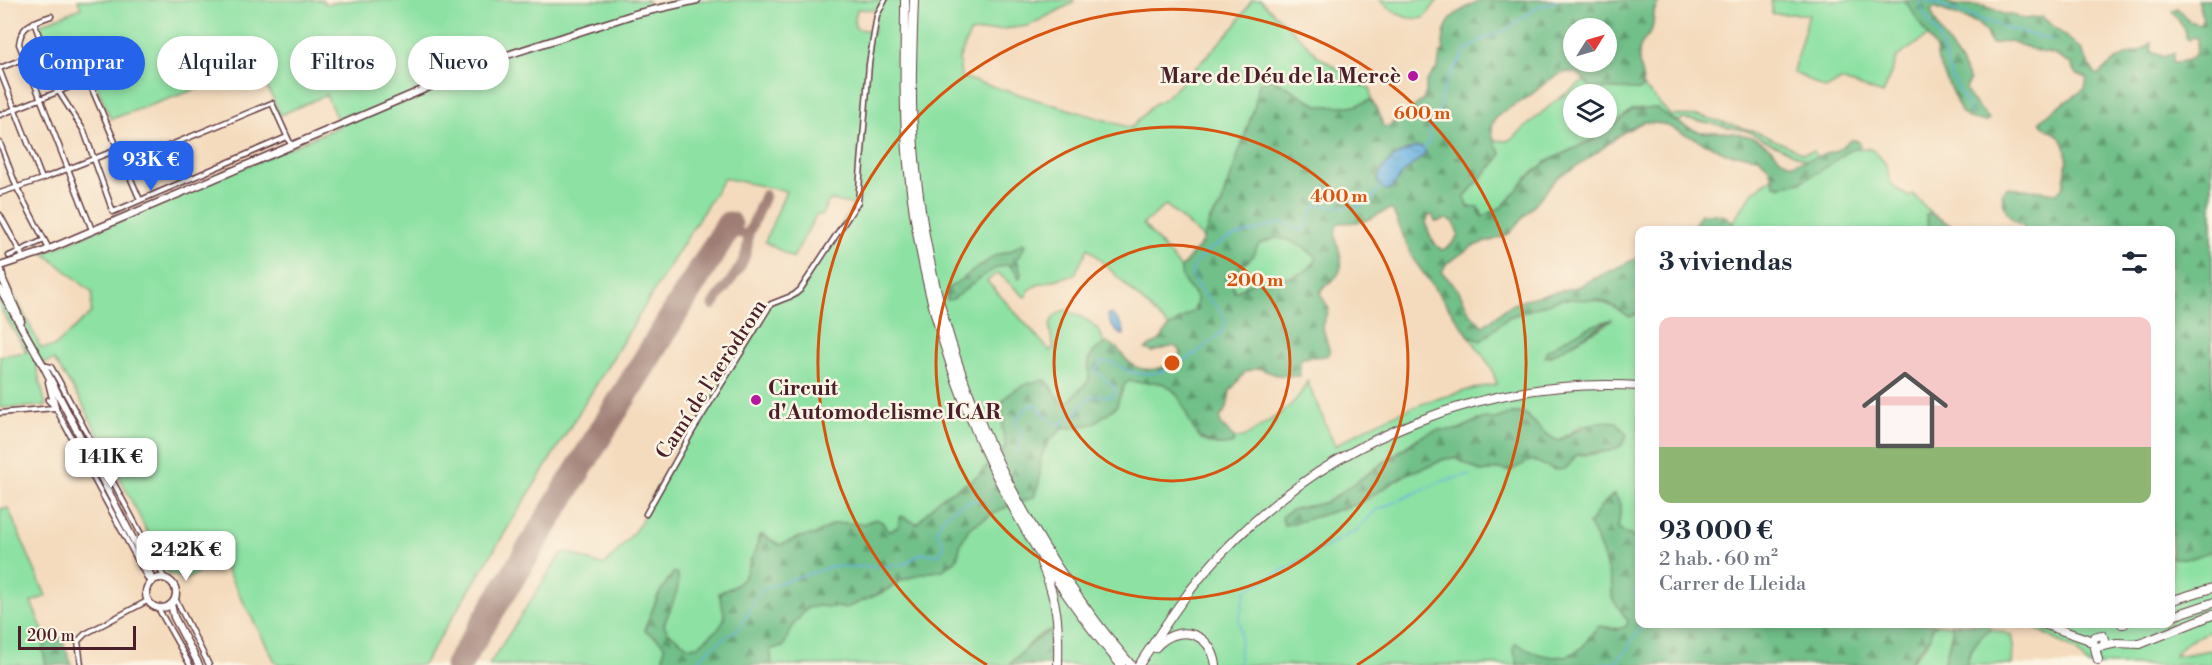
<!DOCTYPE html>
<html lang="es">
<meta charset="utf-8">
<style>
body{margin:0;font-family:"Libre Bodoni",serif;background:#f2f2f3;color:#1f2937;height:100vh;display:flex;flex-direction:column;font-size:22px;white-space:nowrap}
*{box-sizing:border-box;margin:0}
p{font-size:20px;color:#747a83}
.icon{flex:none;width:33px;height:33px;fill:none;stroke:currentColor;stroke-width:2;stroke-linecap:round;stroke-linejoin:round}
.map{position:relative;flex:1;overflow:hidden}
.drawer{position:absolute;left:1635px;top:226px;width:540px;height:402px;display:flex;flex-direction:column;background:#fff;border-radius:12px;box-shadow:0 3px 9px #0003}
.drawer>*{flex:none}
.banner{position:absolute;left:18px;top:36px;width:570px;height:54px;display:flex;gap:12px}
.needle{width:39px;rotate:53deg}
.controls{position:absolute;left:1563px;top:18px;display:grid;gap:12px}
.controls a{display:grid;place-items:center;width:54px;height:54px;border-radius:50%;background:#fff;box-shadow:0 3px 9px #0003;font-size:30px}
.scale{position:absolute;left:18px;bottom:15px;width:118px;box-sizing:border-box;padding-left:6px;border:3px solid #4a1f2b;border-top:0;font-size:16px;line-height:21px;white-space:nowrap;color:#4a1f2b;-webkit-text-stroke:4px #fcf5e5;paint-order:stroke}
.price{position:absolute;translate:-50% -51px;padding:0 14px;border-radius:12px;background:#fff;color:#222;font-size:20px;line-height:39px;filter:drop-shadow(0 2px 3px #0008)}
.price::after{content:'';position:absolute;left:50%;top:36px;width:18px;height:14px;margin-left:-9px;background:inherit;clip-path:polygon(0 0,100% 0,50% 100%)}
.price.active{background:#2563eb;color:#fff}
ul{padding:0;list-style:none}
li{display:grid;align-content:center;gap:12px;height:318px;padding:0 24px}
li+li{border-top:2px solid #e0e1e3}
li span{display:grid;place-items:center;height:186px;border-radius:12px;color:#555}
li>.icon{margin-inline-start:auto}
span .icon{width:108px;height:108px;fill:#fffc;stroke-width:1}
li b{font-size:26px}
h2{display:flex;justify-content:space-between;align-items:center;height:72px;padding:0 24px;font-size:26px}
.tag{padding:0 21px;border-radius:27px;background:#fff;box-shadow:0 3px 9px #0003;font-size:21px;line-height:54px}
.tag.active{background:#2563eb;color:#fff}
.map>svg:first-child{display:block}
</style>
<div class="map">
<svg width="2212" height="665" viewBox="0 0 2212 665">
<defs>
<pattern id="forest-firs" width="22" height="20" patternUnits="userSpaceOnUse" patternTransform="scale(1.5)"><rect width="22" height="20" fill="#71bf89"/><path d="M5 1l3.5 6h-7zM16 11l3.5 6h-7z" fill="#5f9b70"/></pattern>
<pattern id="water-ripples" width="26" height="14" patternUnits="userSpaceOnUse" patternTransform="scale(1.5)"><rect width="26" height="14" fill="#69b2e1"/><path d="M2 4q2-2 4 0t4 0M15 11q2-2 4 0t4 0" fill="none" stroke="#5890b7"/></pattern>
</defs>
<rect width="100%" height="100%" fill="#fcf5e5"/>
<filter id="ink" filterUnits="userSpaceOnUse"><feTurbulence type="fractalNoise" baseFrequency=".0167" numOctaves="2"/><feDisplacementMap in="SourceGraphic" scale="12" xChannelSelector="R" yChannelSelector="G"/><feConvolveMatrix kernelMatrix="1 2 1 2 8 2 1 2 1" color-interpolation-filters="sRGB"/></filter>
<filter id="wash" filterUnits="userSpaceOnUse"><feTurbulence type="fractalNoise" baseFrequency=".008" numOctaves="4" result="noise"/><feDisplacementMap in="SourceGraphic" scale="24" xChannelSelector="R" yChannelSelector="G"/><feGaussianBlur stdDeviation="1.35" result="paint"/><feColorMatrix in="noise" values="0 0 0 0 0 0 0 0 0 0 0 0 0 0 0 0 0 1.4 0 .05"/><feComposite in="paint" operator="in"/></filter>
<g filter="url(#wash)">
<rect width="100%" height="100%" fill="#f4dbbe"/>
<!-- green -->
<path fill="#8ce1a3" stroke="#6b8067" stroke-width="1.5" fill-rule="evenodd" d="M 78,0 L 323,0 L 325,4 L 354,0 L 648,0 L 649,6 L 681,0 L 1074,0 L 1073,3 L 1028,26 L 970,33 L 959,59 L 961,77 L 1131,128 L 1154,104 L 1164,99 L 1188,76 L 1235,26 L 1252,0 L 1260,0 L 1316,53 L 1316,55 L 1356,80 L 1360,85 L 1370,88 L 1371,100 L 1355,106 L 1319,106 L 1272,79 L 1259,83 L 1255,105 L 1230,179 L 1225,190 L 1222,204 L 1210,219 L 1204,239 L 1166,205 L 1143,224 L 1181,268 C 1180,282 1192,288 1197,299 C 1197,315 1180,320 1169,327 L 1088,248 L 1075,274 L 1037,285 L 1029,290 L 1027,296 L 1025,297 L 998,273 L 987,281 L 1050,351 L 1054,347 C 1049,331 1045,318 1065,310 C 1082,317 1102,324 1104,345 L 1088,359 L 1089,380 L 1065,405 L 1062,403 L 1046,380 L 1027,384 L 1006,397 L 1003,400 L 1002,407 L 1003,422 L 1002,428 L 1007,446 L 977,477 L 939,499 L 917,524 L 902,516 L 899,526 L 891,531 L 888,531 L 882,522 L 872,520 L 863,524 L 844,523 L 833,524 L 817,534 L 800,537 L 780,545 L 763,535 L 758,537 C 758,547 747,576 740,582 C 734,587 726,590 719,593 L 724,613 L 724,620 L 720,627 L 698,646 L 689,647 L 668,632 L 664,625 C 672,602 676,599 673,573 L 658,595 L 645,628 C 651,635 658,638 664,645 L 663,665 L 489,665 L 561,554 L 567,552 L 598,564 L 605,564 C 612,559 639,527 642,520 C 646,511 648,503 653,494 L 771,300 L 793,293 L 799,288 L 854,205 L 832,200 L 828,202 L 822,215 L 816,215 L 793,258 L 765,242 L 786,191 L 724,178 L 423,665 L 277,665 L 221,560 L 187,579 L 168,573 L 80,399 L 54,360 L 36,365 L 46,406 L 0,408 L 0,356 L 27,352 L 0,308 L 0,274 L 19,304 L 41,348 L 54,347 L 91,313 L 92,292 L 44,253 L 340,126 L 326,95 L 280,115 L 273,98 L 256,70 L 240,82 L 205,86 L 111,119 L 91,74 L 73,82 L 70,76 L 59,80 L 39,25 L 81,8 ZM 857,9 L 876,10 L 873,34 L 867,30 L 857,29 L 854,24 ZM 1021,244 L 1024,248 L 1017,259 L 1021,274 L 1019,278 C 1016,274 1013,265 1006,265 C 993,264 964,291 953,299 L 948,289 L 996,255 L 1010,251 Z
M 1380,0 L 1438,0 L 1424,18 C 1404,21 1394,12 1380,0 Z
M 1771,0 L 1905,0 L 1929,35 L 1897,57 L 1883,94 L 1841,80 L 1826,89 L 1793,72 L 1809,14 L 1772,14 Z
M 1584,81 L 1591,87 L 1595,88 L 1639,90 L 1643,87 L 1652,95 L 1670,115 L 1700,116 L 1757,132 L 1803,153 L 1814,151 L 1817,157 L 1806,160 L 1747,131 L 1700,121 L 1682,119 L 1679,122 L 1666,116 L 1657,108 L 1632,110 L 1600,136 L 1546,162 L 1530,175 L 1506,204 L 1490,215 L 1482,217 L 1481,211 L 1466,205 L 1465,196 L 1499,158 L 1501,153 L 1493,140 L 1507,141 L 1513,138 L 1554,102 ZM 1574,94 L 1606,94 L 1606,128 L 1574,128 Z
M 1867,148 L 1874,151 L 1885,163 L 1891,183 L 1895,188 L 1909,197 L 1913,194 L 1932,214 L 1926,215 L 1928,225 L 1922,231 L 1733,231 L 1733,221 L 1754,191 L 1772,178 L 1779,187 L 1801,182 L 1851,149 Z
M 1275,238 C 1290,238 1307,248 1317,258 C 1306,281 1276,278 1256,281 C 1249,283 1242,290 1234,293 L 1233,282 L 1239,268 L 1248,261 L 1259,244 Z
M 1561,299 C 1593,299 1602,298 1630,317 L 1639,312 L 1639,540 L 1618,529 L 1621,505 L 1614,494 L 1601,506 L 1589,524 L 1602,552 L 1612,586 L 1612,598 L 1628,621 L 1627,626 L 1621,629 L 1600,626 C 1591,631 1589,640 1582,647 C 1564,665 1534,655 1516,644 L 1513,648 L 1518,665 L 1049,665 L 1050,630 C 1035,635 1021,654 1009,665 L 772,665 L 770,649 L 783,647 L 794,624 L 807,608 L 818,606 L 846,608 L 883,592 L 900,581 L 924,573 L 939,571 L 953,563 L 957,559 L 961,543 L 969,528 L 999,510 L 1034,497 L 1039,482 L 1041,457 L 1047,443 L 1062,429 L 1092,424 L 1116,407 L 1124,385 L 1129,381 C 1141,384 1156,379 1166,385 C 1197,403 1183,456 1233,443 L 1235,438 L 1243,438 C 1266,421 1297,409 1307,381 L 1335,446 C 1383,415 1441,394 1497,384 L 1491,367 L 1469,336 L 1481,341 L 1509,317 ZM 1612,320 L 1604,326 L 1549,357 L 1547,351 C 1568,338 1588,325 1612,320 ZM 1513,413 L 1524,413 L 1547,435 L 1558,441 L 1582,425 L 1597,454 L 1576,455 L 1566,468 L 1554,470 L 1544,464 L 1531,460 L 1507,471 L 1499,469 L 1482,472 L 1455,458 L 1444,459 L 1432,465 L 1408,473 L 1360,503 L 1302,521 L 1284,524 L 1282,520 C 1287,505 1315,508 1329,501 L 1418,438 L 1437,430 L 1457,430 L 1478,420 L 1495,419 Z
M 8,508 L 46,596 L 31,602 L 46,638 L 43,650 L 46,665 L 0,665 L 0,509 Z
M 2212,551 L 2212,631 C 2198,636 2181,641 2175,656 L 2212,650 L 2212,665 L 2087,665 L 2077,651 L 2027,624 L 2170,624 L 2171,558 L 2192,558 Z
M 1935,624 L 1953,626 L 1944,665 L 1909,665 C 1914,656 1923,649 1928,642 C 1932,635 1929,629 1935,624 Z
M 1993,629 L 2011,635 L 2013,646 L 2012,665 L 1966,665 C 1970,651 1979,633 1993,629 Z"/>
<!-- forest -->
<path fill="url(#forest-firs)" stroke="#5e6f5a" stroke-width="1.5" fill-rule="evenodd" d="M 1479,0 L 1658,0 L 1659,2 C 1650,15 1656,18 1652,29 C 1650,35 1644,39 1641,45 C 1635,60 1643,72 1643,87 L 1639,90 L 1595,88 L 1591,87 L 1579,74 C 1557,66 1542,88 1525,99 C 1516,105 1506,108 1497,117 C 1487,129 1493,142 1501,153 L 1499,158 L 1465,196 L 1466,205 L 1469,208 L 1478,207 L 1482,217 L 1502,207 L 1527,178 L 1546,162 L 1600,136 L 1632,110 L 1657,108 C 1668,118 1684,127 1697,131 C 1702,133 1710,132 1715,132 C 1729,132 1743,133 1756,139 C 1773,145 1778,162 1793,164 L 1836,151 L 1851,140 L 1856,140 L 1860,143 L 1859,148 C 1849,149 1843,155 1835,161 C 1820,172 1793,189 1775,185 L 1769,168 L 1759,157 L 1726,153 L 1663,124 L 1643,122 L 1624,132 L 1588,159 L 1557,178 L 1510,233 L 1503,237 L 1473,246 L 1446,264 L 1442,272 L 1459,291 L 1470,313 L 1483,326 L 1509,306 L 1525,299 L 1577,287 L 1639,257 L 1639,312 L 1630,317 L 1608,303 L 1598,300 L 1561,299 L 1509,317 L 1481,341 L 1469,336 L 1413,259 L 1393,211 L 1390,209 L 1362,222 L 1338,223 C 1330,238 1344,252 1341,267 C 1338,281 1325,282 1320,293 L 1329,309 L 1322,325 L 1330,353 L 1326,356 L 1302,358 L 1299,365 L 1300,376 L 1277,375 L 1258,368 L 1245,372 L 1230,391 L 1227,408 L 1220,418 L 1221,425 L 1235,438 L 1233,443 C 1227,445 1222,446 1215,444 C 1182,437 1192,400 1166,385 C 1156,379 1141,384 1129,381 L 1124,385 L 1116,407 L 1092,424 L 1062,429 L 1047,443 L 1041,457 L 1039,482 L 1034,497 L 999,510 L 969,528 L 961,543 L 957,559 L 943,570 L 924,573 L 900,581 L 883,592 L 846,608 L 818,606 L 807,608 L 794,624 L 783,647 L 770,649 L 772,665 L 663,665 L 664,645 L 657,638 L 645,631 L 646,625 L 660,592 L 673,573 L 677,573 C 683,586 668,612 664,625 L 668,632 L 689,647 L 698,646 L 720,627 L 724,620 L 724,613 L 719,593 L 735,586 L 745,577 L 751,559 L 757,549 L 760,534 L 780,545 L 800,537 L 817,534 L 833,524 L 844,523 L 863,524 L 876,519 L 882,522 L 888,531 L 891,531 L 899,526 L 899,518 L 902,516 L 917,524 L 939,499 L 977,477 L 1006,446 L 1002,428 L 1003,422 L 1002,404 C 1008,389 1032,381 1046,380 L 1062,403 L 1066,405 L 1089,380 C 1090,360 1085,354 1107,343 C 1118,345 1121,355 1129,362 C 1143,375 1164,369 1178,359 L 1181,351 L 1174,346 L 1152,352 L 1145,349 L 1160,340 L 1169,327 L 1192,312 L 1196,308 L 1197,299 C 1192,288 1179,282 1181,268 L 1201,244 L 1211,219 L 1222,204 L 1225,190 L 1230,179 L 1255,105 L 1259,83 L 1272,78 L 1319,106 L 1355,106 L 1371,100 L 1380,115 L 1383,127 L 1387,127 L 1423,100 L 1426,92 L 1426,82 L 1438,67 L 1440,54 L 1444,50 C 1442,43 1443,38 1445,31 C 1450,12 1465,10 1479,0 ZM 1574,28 L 1606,28 L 1606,62 L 1574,62 ZM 1417,147 L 1425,154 L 1404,172 L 1381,186 L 1377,181 C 1382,163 1399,152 1417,147 ZM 1429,215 L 1432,215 L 1436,222 L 1447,219 L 1454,222 L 1458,235 L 1451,245 L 1443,250 C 1432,246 1428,232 1426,222 ZM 1275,238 C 1290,238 1307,248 1317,258 C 1307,280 1276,278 1256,281 C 1248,283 1242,290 1234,292 L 1233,282 L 1239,268 L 1251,258 L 1259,244 Z
M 1905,0 C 1917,0 1931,0 1943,0 C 1947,1 1950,5 1955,5 C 1972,5 1990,4 2004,15 L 2012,15 L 2025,19 L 2042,17 L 2081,49 L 2093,71 L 2098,75 C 2105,70 2110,63 2118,59 C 2132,50 2139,56 2152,42 L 2151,52 L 2164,57 L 2174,52 L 2172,62 C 2189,62 2199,59 2197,38 L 2194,37 L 2189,39 L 2186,37 L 2183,27 L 2172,11 L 2177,8 L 2189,21 L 2199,24 L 2203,19 L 2197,0 L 2212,0 L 2212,551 L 2192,558 L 2171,558 L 2170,231 L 2024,231 L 2024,226 C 2009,221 2003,207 2002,192 L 2008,187 L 2056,193 L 2062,189 C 2066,176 2071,147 2059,136 C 2052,130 2044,130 2040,121 L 2056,108 L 2085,89 L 2087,78 L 2075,73 L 2070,63 L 2059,56 L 2037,51 L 2010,41 L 1991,44 L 1985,31 L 1977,23 L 1934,7 L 1931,11 L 1941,33 L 1960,61 L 1970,81 L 1966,88 L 1969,97 L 1989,119 L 1986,122 L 1968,118 L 1961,112 L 1938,61 L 1936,49 Z
M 1701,214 C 1715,213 1736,213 1733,231 L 1692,231 L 1698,218 Z
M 1930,214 L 1934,215 L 1960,231 L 1923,231 L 1928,225 L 1926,215 Z
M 1023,243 L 1025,245 L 1017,259 L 1021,274 L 1019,279 C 1017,275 1014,269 1011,266 C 1000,259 963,292 953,299 L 947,300 L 946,291 L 950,287 L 996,255 L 1010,251 Z
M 1612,319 L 1558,352 L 1545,357 L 1546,352 C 1566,337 1588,326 1612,319 Z
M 1512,413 L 1524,413 L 1547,435 L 1558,441 C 1578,430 1593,418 1617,422 L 1627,435 C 1622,457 1592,451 1576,455 C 1573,459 1571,464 1567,467 C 1556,475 1543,463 1531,460 L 1510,471 L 1499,469 L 1482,472 L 1455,458 L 1444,459 L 1432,465 L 1408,473 L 1360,503 L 1302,521 L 1284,525 L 1282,517 C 1293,504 1314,508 1329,501 L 1424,435 L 1437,430 L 1457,430 L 1484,418 L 1495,419 Z
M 1614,494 L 1621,505 L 1618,529 L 1639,540 L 1640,624 L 1937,624 L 1932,628 L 1931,637 L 1916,653 L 1909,665 L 1518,665 L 1513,648 L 1516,643 C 1534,655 1564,665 1582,647 C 1589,640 1591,631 1600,626 L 1616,630 L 1627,626 L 1628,621 L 1612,598 L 1612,586 L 1602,552 L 1589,524 L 1601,506 Z
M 1951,624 L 1986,624 L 1991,629 C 1978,637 1970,651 1966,665 L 1944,665 L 1953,630 Z
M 1051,630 L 1049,665 L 1009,665 L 1035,640 Z
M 46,638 L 61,638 L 72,665 L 46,665 L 43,650 Z"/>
<!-- water -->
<path fill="url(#water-ripples)" stroke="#5a6886" stroke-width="1.5" d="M 1417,147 L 1421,147 L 1426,152 L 1425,154 L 1404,172 L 1391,189 L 1384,190 L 1377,181 C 1382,163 1399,152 1417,147 Z
M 1108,314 L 1111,314 C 1117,318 1125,327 1124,335 L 1121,335 C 1115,331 1108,322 1108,314 Z"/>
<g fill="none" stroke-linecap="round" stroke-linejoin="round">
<!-- stream -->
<path stroke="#69b2e1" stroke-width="1.5" d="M 1921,0 L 1922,11 L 1938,35 L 1951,76 L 1972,114
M 1926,0 L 2012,30 L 2052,40
M 1423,150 L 1430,140 L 1429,130 L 1440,111 L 1440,100 L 1447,80 L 1467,49 L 1481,40 L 1506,30 L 1539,6 L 1555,2 L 1557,0
M 1018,453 L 1021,432 L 1016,423 C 1019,414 1024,407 1034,404 C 1045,410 1045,423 1059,424 C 1088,416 1074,390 1111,397 L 1115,393 L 1115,388 L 1095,370 L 1101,362 C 1114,359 1120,368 1131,372 C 1164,381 1195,355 1218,336 L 1222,331 L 1226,320 C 1218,302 1192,290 1192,272 C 1192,260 1221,241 1232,237 C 1240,234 1250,233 1258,230 C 1266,228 1273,223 1280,223 C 1288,223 1295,228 1302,231 C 1312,225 1308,212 1317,205 L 1357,208 L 1371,201 L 1380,187
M 1640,589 L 1635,592 L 1640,604
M 693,665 L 711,648 L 740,627 L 761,589 L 833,566 L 853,567 L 883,566 L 904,564 L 922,553 L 939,555 L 944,546 L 937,531 C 941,512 962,502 979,500
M 1239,665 L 1241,632 L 1239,619 L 1246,590 L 1357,530 L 1375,511 L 1442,481 L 1469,475
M 1598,665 L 1617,661 L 1627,650 L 1642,624"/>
<!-- taxiway -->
<path stroke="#9f7d74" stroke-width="10" d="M 726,230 L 748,235 L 765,195
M 713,305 C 727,283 750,264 748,235"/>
<!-- runway -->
<path stroke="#9f7d74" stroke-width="27" d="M 458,665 L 729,225"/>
</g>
</g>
<g filter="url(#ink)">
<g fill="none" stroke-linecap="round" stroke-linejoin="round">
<defs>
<path id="street" d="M 51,16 C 35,22 21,24 19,44 L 92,230
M 34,22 L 59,92 L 84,131 L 113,212 L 287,137
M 0,68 L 43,51
M 0,71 L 42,179
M 0,115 L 85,81 L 89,82 L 140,200
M 0,143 L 17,188 L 49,249
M 125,164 L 272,103 L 291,145
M 0,193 L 42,179 L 119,149
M 0,215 L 24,259
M 9,256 L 44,240
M 43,365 L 51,367 L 58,379 L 165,579
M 48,400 L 55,407 L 150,583
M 0,413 L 54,408
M 646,514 L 692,432 L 771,304 L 794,295 L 800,290 L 858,202 L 869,64 L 877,15 L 885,0
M 175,598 L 209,665
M 158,608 L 190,665
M 81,665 L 78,641 L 85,634 L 149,600"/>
<path id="secondary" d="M 0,266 L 40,253 L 495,59 L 635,14 L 697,0
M 1,270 L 3,280 L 21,321
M 0,289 L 43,365 L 148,568 L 152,582
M 49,382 L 55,407
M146 593a15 15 0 1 1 30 0a15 15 0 1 1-30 0Z
M 171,604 L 174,617 L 199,665"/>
<path id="highway" d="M 905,0 C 905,54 903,109 908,163 C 925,349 1001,524 1121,665
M 914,0 C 912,53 910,106 915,159 C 931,347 1009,522 1131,665
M 1041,563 C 1058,601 1059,625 1058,665
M 2170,601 L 2212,588
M 2170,617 L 2212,603
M 2043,624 L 2087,639 L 2097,647 L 2103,646 L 2105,639 L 2102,635 L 2094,637 L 2093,642
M 2122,624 L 2124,624
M 2094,644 L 2098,660
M 2103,646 L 2117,643 L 2140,644 L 2212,615
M 1155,648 C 1177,623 1211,631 1216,665
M 1139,665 C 1165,625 1192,583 1226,549 C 1332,438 1486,376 1640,386"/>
</defs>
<!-- street casing -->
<use href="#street" stroke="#643b41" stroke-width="7"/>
<!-- secondary casing -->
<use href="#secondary" stroke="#643b41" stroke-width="9"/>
<!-- highway casing -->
<use href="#highway" stroke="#643b41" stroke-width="10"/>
<!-- street -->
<use href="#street" stroke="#fff" stroke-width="4"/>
<!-- secondary -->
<use href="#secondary" stroke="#fff" stroke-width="6"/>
<!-- highway -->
<use href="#highway" stroke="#fff" stroke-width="8"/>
</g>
</g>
<!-- distance rings -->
<g fill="none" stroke="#d8530f" stroke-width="3">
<circle cx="1172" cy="363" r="118"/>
<circle cx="1172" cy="363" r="236"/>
<path d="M987 665A354 354 0 1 1 1357 665"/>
</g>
<!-- markers -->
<g fill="#b5179e" stroke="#fcf5e5" stroke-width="2">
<circle cx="1413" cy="76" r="6"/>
<circle cx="756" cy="400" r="6"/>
</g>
<g text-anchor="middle" stroke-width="5" stroke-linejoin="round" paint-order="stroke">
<!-- poi labels -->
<g font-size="21" font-weight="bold" fill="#4a1f2b" stroke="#fcf5e5" text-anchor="end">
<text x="1401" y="83">Mare de Déu de la Mercè</text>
<text x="768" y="395" text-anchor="start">Circuit<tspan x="768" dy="24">d'Automodelisme ICAR</tspan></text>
</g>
<!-- street labels -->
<g font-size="21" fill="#4a1f2b" stroke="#fcf5e5">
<text transform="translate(711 379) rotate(-57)" y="7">Camí de l'aeròdrom</text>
</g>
</g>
<circle cx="1172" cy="363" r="9" fill="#d8530f" stroke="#fcf5e5" stroke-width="3"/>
<g font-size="18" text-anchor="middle" font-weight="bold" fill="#d8530f" stroke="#fcf5e5" stroke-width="5" stroke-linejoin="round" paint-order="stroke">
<text x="1422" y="119">600 m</text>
<text x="1339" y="202">400 m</text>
<text x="1255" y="286">200 m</text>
</g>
</svg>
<div class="controls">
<a><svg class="needle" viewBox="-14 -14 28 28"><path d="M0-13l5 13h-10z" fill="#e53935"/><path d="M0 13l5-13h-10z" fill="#747a83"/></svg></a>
<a><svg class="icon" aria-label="layers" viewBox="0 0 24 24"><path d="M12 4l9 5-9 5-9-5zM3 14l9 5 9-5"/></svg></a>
</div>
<div class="scale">200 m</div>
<b class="price active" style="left:151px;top:192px">93K €</b>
<b class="price" style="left:111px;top:489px">141K €</b>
<b class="price" style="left:186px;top:582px">242K €</b>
<div class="banner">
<a class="tag active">Comprar</a>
<a class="tag">Alquilar</a>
<a class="tag">Filtros</a>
<a class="tag">Nuevo</a>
</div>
<section class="drawer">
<h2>3 viviendas<svg class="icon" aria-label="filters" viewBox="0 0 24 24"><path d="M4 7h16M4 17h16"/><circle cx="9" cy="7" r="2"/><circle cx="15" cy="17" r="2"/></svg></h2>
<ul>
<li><span style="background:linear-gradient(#f6c9c9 70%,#8fb573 0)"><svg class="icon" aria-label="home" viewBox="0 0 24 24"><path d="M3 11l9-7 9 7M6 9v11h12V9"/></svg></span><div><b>93 000 €</b><p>2 hab. · 60 m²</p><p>Carrer de Lleida</p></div></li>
</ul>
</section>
</div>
